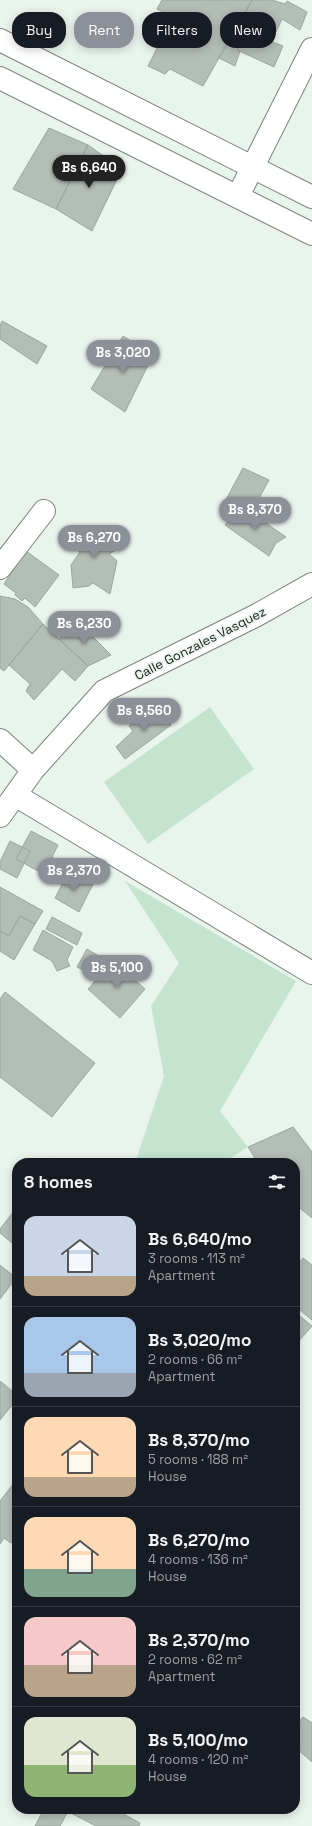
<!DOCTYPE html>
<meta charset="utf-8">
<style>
body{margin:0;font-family:"Space Grotesk",sans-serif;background:#20242c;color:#f1f3f6;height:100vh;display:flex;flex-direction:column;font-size:15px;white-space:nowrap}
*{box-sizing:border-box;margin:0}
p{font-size:13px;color:#9ea1a6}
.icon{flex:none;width:22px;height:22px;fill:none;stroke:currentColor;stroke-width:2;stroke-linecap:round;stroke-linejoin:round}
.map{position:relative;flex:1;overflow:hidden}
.side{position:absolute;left:12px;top:1158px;width:288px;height:656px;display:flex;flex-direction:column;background:#171b24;border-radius:16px;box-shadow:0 2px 10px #0003}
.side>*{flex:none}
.hud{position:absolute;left:12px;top:12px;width:288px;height:36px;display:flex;gap:8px}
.price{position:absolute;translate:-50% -34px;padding:0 9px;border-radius:14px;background:#8c9099;color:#fff;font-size:13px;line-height:26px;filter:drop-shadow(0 1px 2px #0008)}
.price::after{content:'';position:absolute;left:50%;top:24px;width:12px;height:9px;margin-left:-6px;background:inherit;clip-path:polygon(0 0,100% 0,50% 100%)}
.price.on{background:#222;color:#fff}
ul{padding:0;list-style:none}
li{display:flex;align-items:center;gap:12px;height:100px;padding:0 12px}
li+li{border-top:1px solid #363941}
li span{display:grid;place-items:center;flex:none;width:112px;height:80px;border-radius:12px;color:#555}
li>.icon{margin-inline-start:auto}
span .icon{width:48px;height:48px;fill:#fffc;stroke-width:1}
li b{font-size:17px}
h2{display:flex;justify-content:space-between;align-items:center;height:48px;padding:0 12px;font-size:17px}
.pill{padding:0 14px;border-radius:16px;background:#171b24;box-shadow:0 2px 10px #0003;font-size:14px;line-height:36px}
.pill.on{background:#8c9099;color:#fff}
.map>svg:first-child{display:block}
</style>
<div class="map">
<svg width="312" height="1826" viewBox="0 0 312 1826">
<rect width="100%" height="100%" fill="#e9f4ed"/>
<!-- green -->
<path fill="#c4e4d0" d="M 210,707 L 254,769 L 148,844 L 104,782 Z
M 125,881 L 296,981 L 220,1111 L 248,1147 L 222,1163 L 135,1163 L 164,1076 L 151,1006 L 179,963 Z"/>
<!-- building -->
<path fill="#b3beb7" stroke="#9ba69f" d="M 162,0 L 252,0 L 203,86 L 170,69 L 165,74 L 148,66 L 173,17 L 157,9 Z
M 252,0 L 272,0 L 285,4 L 287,1 L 307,12 L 300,30 L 282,19 L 276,32 L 254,23 L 237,50 L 240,51 L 235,66 L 219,58 Z
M 254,23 L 273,31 L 270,41 L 283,46 L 274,67 L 237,50 Z
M 49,128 L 88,145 L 56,209 L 13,189 Z
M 88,145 L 122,169 L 92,231 L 56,209 Z
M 2,321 L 47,346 L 37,364 L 0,339 L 0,326 Z
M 123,336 L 153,355 L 125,412 L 91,389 Z
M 243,468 L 269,480 L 251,513 L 241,506 L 236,512 L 223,505 Z
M 241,506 L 286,537 L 276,543 L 269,556 L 225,525 Z
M 85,525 L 98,535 L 105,531 L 121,539 L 121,547 L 109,554 L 117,561 L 110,594 L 93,583 L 89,586 L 73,588 L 71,565 L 80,552 L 66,541 Z
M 26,551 L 59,575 L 35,607 L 25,598 L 22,601 L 15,595 L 16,593 L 4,584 Z
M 0,596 L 15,599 L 28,607 L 43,624 L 4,671 L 0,668 Z
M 77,621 L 111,655 L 88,666 L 59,639 Z
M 43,624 L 88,666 L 75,681 L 62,669 L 34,700 L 26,691 L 30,684 L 9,665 Z
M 159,705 L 171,725 L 125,759 L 116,747 L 133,731 L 129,726 Z
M 31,831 L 58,845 L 52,857 L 81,874 L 73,890 L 16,859 Z
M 10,841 L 30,851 L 17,878 L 0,869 L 0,862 Z
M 68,873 L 93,884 L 79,912 L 55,898 Z
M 0,887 L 43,911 L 35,924 L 20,916 L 9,936 L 0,931 Z
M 20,916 L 35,924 L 14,960 L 0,951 L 0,931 L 9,936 Z
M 52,917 L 82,933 L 77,945 L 46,929 Z
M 43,930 L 73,947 L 67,960 L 70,966 L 57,971 L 52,961 L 33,950 Z
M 87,949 L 105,960 L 97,977 L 77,967 Z
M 113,961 L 145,989 L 120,1018 L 88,989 Z
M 5,992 L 95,1063 L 52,1117 L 0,1077 L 0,999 Z
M 293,1127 L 312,1152 L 312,1218 L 295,1204 L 295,1163 L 258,1163 L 248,1147 Z
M 55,1158 L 61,1163 L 51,1163 Z
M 17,1207 L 17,1247 L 0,1233 L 0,1229 Z
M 303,1258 L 312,1265 L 312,1320 L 295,1306 L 299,1301 L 295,1298 L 295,1268 Z
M 0,1265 L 16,1278 L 0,1299 Z
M 295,1312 L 312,1326 L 297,1343 L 295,1342 Z
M 17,1339 L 17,1348 L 13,1345 Z
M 0,1381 L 17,1395 L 17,1399 L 0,1420 Z
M 17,1479 L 17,1535 L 11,1543 L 4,1538 L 0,1544 L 0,1501 Z
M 303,1717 L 312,1723 L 312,1762 L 295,1747 L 295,1726 Z
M 44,1809 L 59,1809 L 67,1813 L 60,1826 L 35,1826 Z
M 63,1809 L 114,1809 L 140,1823 L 139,1826 L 96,1826 Z"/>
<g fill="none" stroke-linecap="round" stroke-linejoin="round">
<defs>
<path id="minor" d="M 0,40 L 312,197
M 0,78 L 312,234
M 238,196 L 312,49
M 0,568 L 44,511
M 0,740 L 33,770
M 15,795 L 312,973
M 0,816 L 33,770 L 104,691 L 257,615 L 312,584"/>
</defs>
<!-- minor casing -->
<use href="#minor" stroke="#7a857e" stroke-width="24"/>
<!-- minor -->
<use href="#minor" stroke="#fff" stroke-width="22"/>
</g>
<g text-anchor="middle" stroke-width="3.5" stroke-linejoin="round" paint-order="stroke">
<!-- street labels -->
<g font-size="13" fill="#191d1b" stroke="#e9f4ed">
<text transform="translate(200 643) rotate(-27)" y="5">Calle Gonzales Vasquez</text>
</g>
</g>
</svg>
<b class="price on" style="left:89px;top:189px">Bs 6,640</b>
<b class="price" style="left:123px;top:374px">Bs 3,020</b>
<b class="price" style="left:255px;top:531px">Bs 8,370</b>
<b class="price" style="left:94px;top:559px">Bs 6,270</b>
<b class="price" style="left:84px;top:645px">Bs 6,230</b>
<b class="price" style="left:144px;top:732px">Bs 8,560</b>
<b class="price" style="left:74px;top:892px">Bs 2,370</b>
<b class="price" style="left:117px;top:989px">Bs 5,100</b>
<div class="hud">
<a class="pill">Buy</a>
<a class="pill on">Rent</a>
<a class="pill">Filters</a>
<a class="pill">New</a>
</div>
<section class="side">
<h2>8 homes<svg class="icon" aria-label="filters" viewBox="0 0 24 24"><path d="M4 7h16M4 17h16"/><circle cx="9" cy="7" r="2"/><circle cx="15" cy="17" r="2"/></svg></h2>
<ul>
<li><span style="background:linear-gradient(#c9d6e8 75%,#b9a48a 0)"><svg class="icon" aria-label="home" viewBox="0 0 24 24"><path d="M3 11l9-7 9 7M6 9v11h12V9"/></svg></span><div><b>Bs 6,640/mo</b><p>3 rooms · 113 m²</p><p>Apartment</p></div></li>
<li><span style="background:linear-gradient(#a9c7e8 70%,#9aa5b1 0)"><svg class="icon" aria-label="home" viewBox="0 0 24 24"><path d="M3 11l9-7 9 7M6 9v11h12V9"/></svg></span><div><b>Bs 3,020/mo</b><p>2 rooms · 66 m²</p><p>Apartment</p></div></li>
<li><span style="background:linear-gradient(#ffd9b3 75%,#b9a48a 0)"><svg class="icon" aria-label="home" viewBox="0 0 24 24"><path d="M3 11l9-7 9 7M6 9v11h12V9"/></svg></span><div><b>Bs 8,370/mo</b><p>5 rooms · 188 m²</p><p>House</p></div></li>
<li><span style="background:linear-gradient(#ffd9b3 65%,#7fa58c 0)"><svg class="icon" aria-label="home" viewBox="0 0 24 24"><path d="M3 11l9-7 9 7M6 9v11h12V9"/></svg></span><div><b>Bs 6,270/mo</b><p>4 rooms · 136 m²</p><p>House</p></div></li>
<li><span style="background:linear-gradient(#f6c9c9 60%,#b9a48a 0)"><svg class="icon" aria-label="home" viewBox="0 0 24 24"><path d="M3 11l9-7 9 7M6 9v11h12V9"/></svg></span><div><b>Bs 2,370/mo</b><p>2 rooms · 62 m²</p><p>Apartment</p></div></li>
<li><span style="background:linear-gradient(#dfe7d0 60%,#8fb573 0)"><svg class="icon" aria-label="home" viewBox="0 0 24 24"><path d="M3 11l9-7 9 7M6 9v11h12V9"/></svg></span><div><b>Bs 5,100/mo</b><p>4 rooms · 120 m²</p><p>House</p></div></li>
</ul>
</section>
</div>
